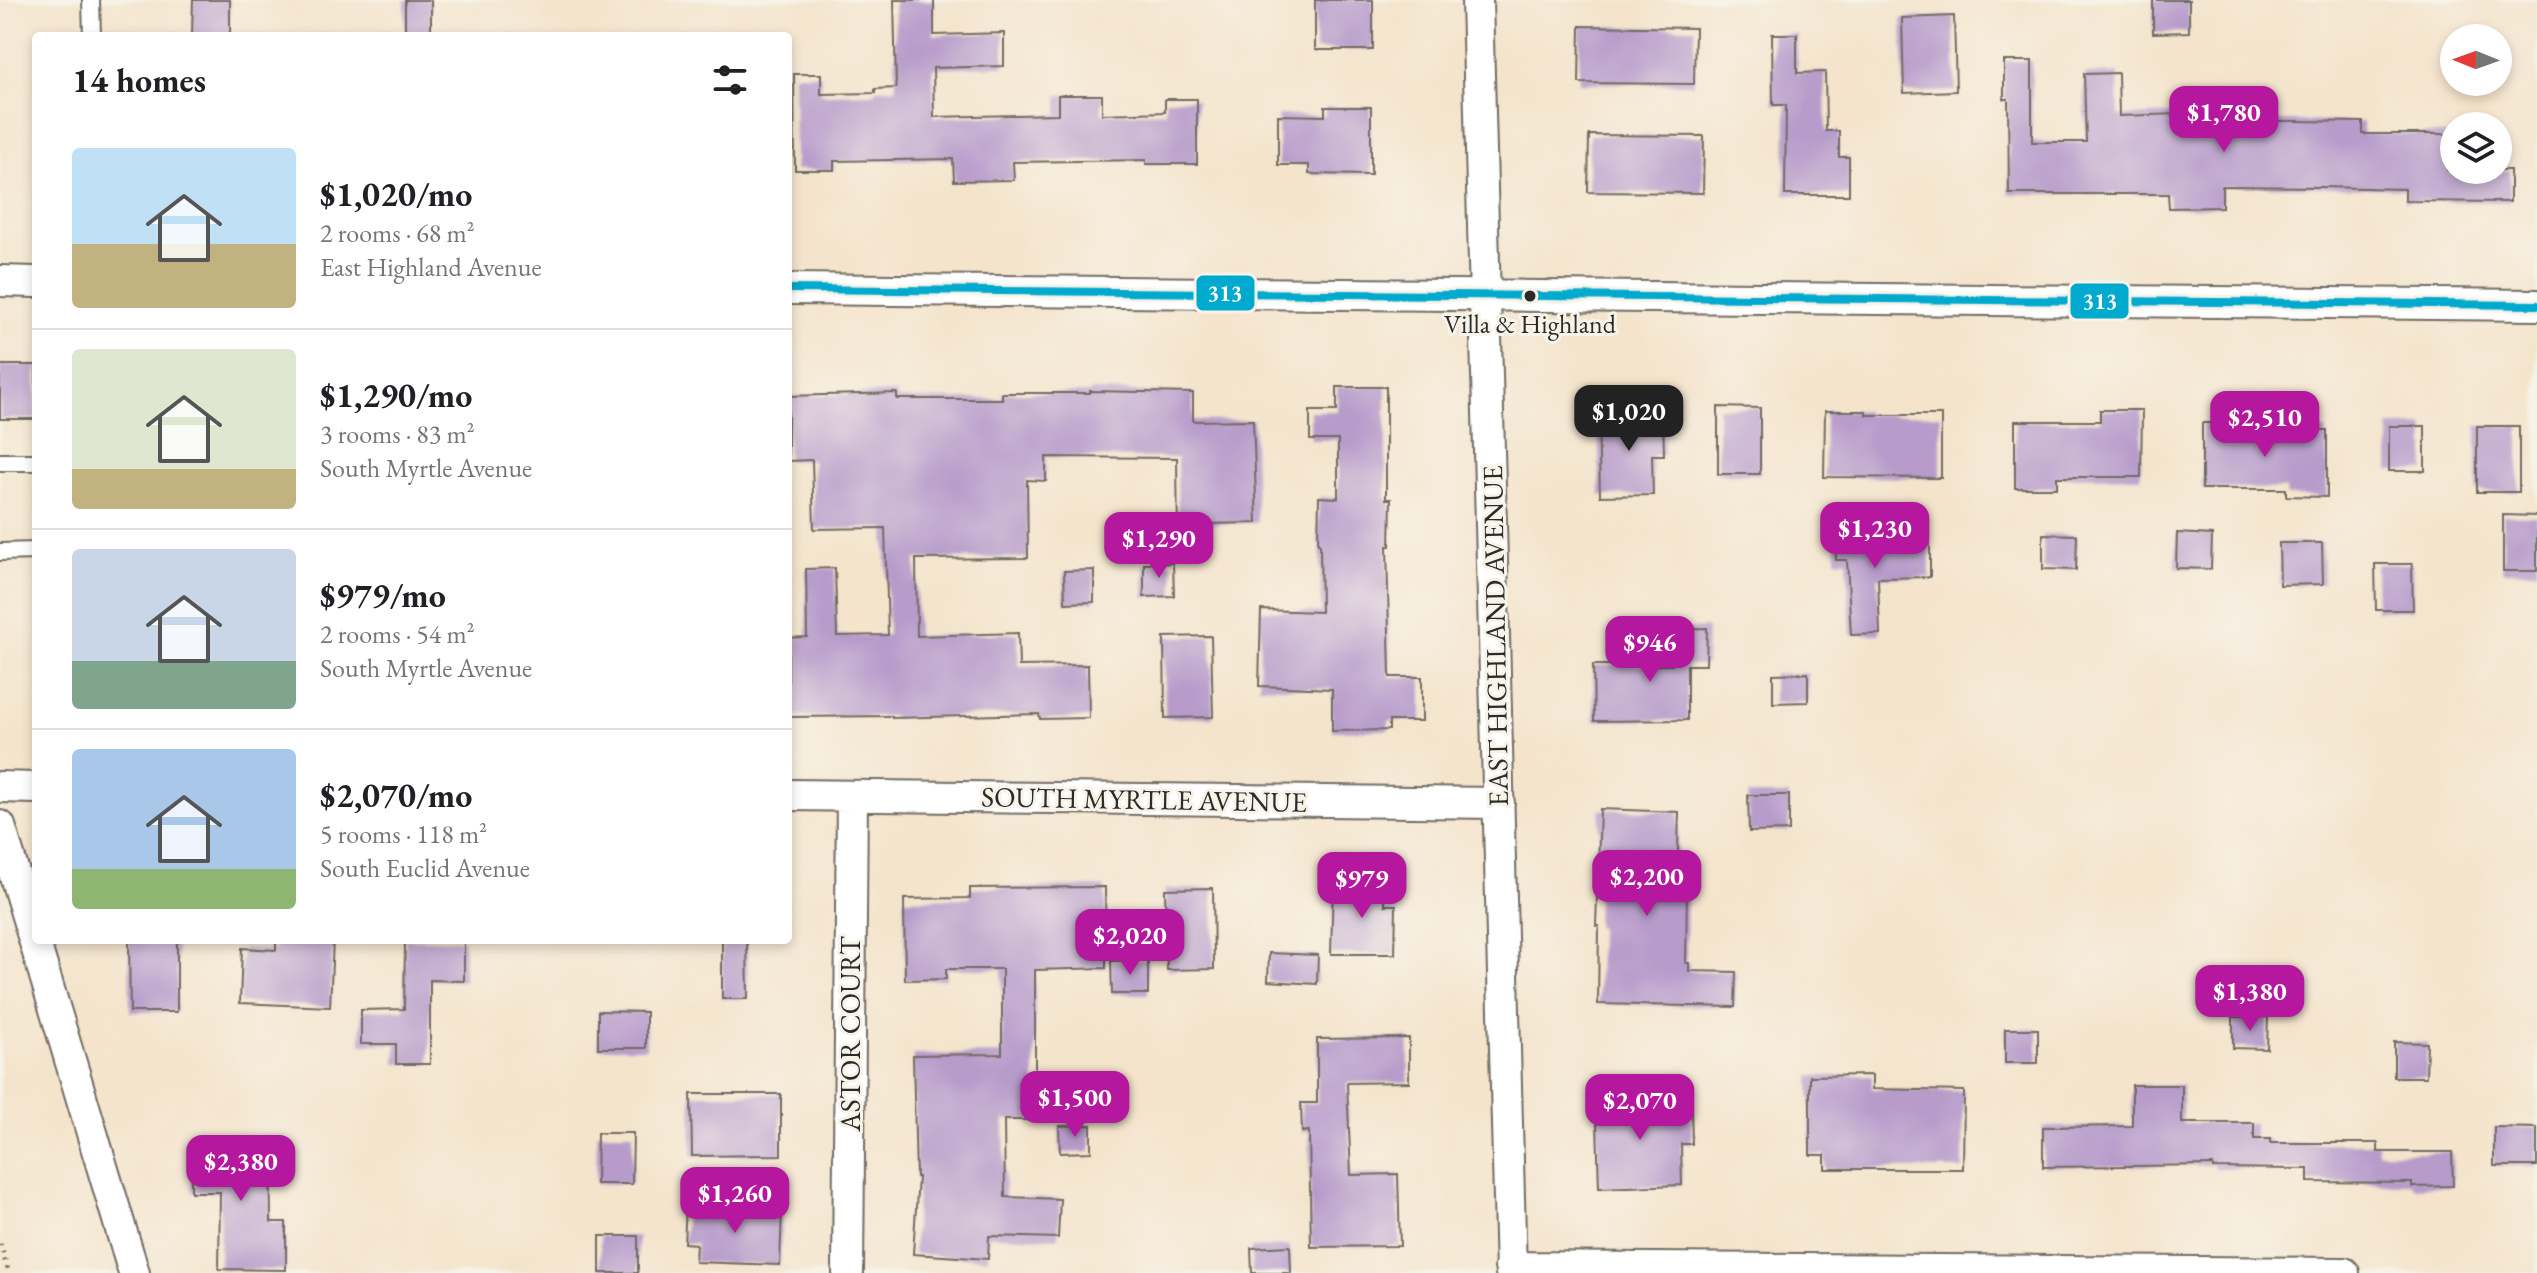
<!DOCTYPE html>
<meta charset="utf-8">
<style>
body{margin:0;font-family:"EB Garamond",serif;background:#f2f2f2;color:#202124;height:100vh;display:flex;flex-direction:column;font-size:30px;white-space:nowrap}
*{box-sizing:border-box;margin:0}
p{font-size:26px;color:#757577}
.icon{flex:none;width:44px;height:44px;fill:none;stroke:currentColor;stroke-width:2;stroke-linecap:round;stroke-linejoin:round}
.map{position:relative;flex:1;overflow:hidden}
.panel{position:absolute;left:32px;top:32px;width:760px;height:912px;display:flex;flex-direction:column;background:#fff;border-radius:8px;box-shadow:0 4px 12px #0003}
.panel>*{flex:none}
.needle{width:52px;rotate:271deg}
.fabs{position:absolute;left:2440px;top:24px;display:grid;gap:16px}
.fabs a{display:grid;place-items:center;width:72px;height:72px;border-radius:50%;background:#fff;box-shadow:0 4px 12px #0003;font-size:40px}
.price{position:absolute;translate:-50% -68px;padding:0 18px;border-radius:16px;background:#b5179e;color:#fff;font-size:26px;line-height:52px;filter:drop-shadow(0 2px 4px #0008)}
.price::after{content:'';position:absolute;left:50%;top:48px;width:24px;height:18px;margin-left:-12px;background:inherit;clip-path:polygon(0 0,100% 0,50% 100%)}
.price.active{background:#222;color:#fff}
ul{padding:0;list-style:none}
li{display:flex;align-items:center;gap:24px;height:200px;padding:0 40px}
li+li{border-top:2px solid #e0e0e0}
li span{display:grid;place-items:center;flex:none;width:224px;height:160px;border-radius:8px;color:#555}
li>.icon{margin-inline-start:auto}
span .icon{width:96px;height:96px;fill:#fffc;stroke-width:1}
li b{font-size:34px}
h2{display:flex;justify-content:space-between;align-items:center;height:96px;padding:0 40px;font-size:34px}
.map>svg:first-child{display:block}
</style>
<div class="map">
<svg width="2537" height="1273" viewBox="0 0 2537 1273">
<rect width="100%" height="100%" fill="#f7f3e8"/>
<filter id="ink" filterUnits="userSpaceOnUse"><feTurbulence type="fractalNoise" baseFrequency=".0125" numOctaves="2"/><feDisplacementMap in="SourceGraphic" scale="16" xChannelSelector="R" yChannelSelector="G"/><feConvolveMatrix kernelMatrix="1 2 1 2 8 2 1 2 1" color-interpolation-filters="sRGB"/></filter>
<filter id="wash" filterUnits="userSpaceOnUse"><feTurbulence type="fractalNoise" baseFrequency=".006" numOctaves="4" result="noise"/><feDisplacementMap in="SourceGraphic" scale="32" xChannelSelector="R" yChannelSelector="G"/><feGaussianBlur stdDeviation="1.8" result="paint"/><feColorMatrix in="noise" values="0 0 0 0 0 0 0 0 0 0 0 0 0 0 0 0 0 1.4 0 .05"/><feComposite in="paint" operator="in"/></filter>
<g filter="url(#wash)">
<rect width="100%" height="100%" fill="#f4e4cc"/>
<g id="blocks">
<!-- building -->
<path fill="#b79bcb" d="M 193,0 L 230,0 L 230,35 L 192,35 Z
M 405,0 L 431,0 L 431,34 L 405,33 Z
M 894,0 L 934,0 L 934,35 L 1004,33 L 1004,66 L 933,68 L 934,117 L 1058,114 L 1058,95 L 1102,95 L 1102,114 L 1165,112 L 1165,99 L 1197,99 L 1197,164 L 1146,164 L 1146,160 L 1013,162 L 1014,180 L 954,181 L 953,159 L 834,161 L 834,170 L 795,170 L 794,74 L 821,74 L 821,94 L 875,93 L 875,89 L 896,88 Z
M 1315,0 L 1373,0 L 1373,50 L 1315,50 Z
M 2153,0 L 2189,0 L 2189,32 L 2153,33 Z
M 1954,16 L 1956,91 L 1904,93 L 1902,18 Z
M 1580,26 L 1695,28 L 1694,84 L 1579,83 Z
M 1772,34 L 1797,34 L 1797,73 L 1825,72 L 1826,131 L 1839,131 L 1839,157 L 1849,157 L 1849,195 L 1785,195 L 1786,105 L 1773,105 Z
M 2004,61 L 2032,61 L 2032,142 L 2086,142 L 2084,74 L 2118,73 L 2119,116 L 2211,113 L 2211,120 L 2363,122 L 2363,134 L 2447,134 L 2447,170 L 2510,170 L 2510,202 L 2405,201 L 2405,189 L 2322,187 L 2222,186 L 2222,207 L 2169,208 L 2168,194 L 2009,194 L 2008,99 L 2004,99 Z
M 1325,107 L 1371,107 L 1371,175 L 1309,174 L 1309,165 L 1278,165 L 1278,115 L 1325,116 Z
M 1589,135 L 1704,136 L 1703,193 L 1588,192 Z
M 0,365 L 36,365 L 36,419 L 0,419 Z
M 1337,387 L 1386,387 L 1386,499 L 1391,499 L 1390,546 L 1387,546 L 1390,677 L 1422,677 L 1422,721 L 1389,721 L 1389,730 L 1332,731 L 1332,689 L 1259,686 L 1261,610 L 1321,612 L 1320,544 L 1318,544 L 1319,497 L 1338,498 L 1338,440 L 1310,440 L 1310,411 L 1337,411 Z
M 1090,391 L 1193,393 L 1193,421 L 1253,420 L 1257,523 L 1207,524 L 1208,537 L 1178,538 L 1177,458 L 1046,457 L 1046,481 L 1027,480 L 1028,558 L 916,559 L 917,636 L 1018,633 L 1019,666 L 1088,665 L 1089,718 L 1040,719 L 1039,714 L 892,718 L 892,716 L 788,717 L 788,638 L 807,637 L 806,569 L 835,568 L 837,636 L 888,635 L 885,528 L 814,529 L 812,460 L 788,461 L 788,396 L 897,393 L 897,399 L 1002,399 L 1002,393 L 1090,393 Z
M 1718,407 L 1760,408 L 1760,474 L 1718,474 Z
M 2100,410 L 2142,410 L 2141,477 L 2057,477 L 2057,488 L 2015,488 L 2015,421 L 2100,421 Z
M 1825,411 L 1866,411 L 1866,415 L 1941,415 L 1941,478 L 1824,477 Z
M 1663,414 L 1664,455 L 1652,455 L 1653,495 L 1600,496 L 1598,416 Z
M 2202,423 L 2244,423 L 2244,429 L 2327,430 L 2327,497 L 2286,496 L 2286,489 L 2202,489 Z
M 2389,426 L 2425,426 L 2425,471 L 2389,471 Z
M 2477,426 L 2519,426 L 2519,492 L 2477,492 Z
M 2503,515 L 2537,516 L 2537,571 L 2503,571 Z
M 1882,525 L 1882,545 L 1930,544 L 1930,577 L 1878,578 L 1880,634 L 1851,635 L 1847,560 L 1836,560 L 1835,526 Z
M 2177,533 L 2212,535 L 2211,569 L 2176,568 Z
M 2043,534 L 2077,535 L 2076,570 L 2043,569 Z
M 2279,543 L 2322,543 L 2323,584 L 2280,585 Z
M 1173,563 L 1174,596 L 1144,597 L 1144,564 Z
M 2375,564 L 2412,564 L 2413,610 L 2376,610 Z
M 1094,570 L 1094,602 L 1065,603 L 1064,571 Z
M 1707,628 L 1706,665 L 1687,665 L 1687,720 L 1594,721 L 1593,665 L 1672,665 L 1672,629 Z
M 1211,636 L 1213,717 L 1165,718 L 1164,637 Z
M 1808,673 L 1808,702 L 1773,703 L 1773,674 Z
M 1748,795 L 1789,795 L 1789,831 L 1749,832 Z
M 1600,809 L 1679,812 L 1677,883 L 1687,883 L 1686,963 L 1689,963 L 1689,971 L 1736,972 L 1735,1007 L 1598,1004 L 1599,926 L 1596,926 Z
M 1333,884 L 1385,884 L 1385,905 L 1396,905 L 1395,954 L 1331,954 Z
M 1105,887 L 1106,968 L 1035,970 L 1035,1085 L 1062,1085 L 1061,1120 L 1004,1120 L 1005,1197 L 1060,1199 L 1058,1238 L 989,1236 L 988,1259 L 913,1254 L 918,1177 L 916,1177 L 913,1055 L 1002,1054 L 1002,969 L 946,969 L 946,979 L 905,980 L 904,899 L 970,898 L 970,888 Z
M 1213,888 L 1214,969 L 1167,970 L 1165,889 Z
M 129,940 L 177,940 L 177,1012 L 130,1012 Z
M 276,940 L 333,940 L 330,1007 L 240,1003 L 242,948 L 276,950 Z
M 405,940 L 464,940 L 464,981 L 430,980 L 430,1064 L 396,1064 L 396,1044 L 361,1044 L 361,1010 L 404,1009 Z
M 722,940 L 747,940 L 748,999 L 722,999 Z
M 1269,953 L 1318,955 L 1317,984 L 1268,981 Z
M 1148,960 L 1148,994 L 1112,994 L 1111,961 Z
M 598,1011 L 646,1012 L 646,1048 L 598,1048 Z
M 2233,1017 L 2268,1017 L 2267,1049 L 2233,1048 Z
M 2005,1029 L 2038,1029 L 2038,1063 L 2005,1063 Z
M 1409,1038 L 1409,1082 L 1347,1083 L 1351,1175 L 1398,1174 L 1400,1246 L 1311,1247 L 1309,1131 L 1302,1132 L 1301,1103 L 1317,1103 L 1317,1039 Z
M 2394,1042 L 2427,1043 L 2426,1077 L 2394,1077 Z
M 1872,1075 L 1872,1089 L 1964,1091 L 1963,1169 L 1825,1169 L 1825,1155 L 1810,1155 L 1810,1076 Z
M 2132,1085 L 2182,1085 L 2182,1123 L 2254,1123 L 2254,1139 L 2270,1139 L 2270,1143 L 2378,1143 L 2378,1152 L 2452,1152 L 2453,1186 L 2412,1187 L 2412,1183 L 2308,1182 L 2308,1169 L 2213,1168 L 2213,1165 L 2043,1167 L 2043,1127 L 2132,1126 Z
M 1630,1090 L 1631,1108 L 1691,1106 L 1692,1144 L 1681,1144 L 1682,1185 L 1599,1188 L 1596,1091 Z
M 691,1094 L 781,1094 L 781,1155 L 692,1156 Z
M 1091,1125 L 1091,1152 L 1060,1153 L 1059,1126 Z
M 2494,1127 L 2537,1128 L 2537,1166 L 2494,1166 Z
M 597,1133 L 633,1133 L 632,1184 L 596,1184 Z
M 270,1142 L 271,1222 L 286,1222 L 286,1270 L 219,1269 L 220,1192 L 191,1192 L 191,1143 Z
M 686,1206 L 782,1209 L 780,1265 L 695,1262 L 696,1244 L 684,1243 Z
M 600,1236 L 638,1236 L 638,1273 L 600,1273 Z
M 1290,1246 L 1291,1273 L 1252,1273 L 1251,1248 Z"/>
</g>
</g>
<g filter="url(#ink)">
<use href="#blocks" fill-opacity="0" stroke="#716c63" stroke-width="2"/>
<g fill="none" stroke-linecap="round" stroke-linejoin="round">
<defs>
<path id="lane" d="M 91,0 L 92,36
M 0,462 L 36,462
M 0,552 L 36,551"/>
<path id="street" d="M 1477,0 L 1511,1273
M 0,281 L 36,282
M 788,289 L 2537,305
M 0,787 L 36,788
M 788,795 L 1499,803
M 0,826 L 134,1273
M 1510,1267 L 2344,1273
M 848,1273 L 852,796"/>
</defs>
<!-- lane casing -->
<use href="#lane" stroke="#716c63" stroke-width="20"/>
<!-- street casing -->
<use href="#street" stroke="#716c63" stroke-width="34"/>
<!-- path -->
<path stroke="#716c63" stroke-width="5" stroke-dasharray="2 6" stroke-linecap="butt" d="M 0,1244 L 9,1273"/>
<!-- lane -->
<use href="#lane" stroke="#fff" stroke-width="16"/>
<!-- street -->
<use href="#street" stroke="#fff" stroke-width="30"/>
<defs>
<path id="bus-1" d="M 788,289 L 2537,305"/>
</defs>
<!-- bus-1 casing -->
<use href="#bus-1" stroke="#f7f3e8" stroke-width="14"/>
<!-- bus-1 -->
<use href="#bus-1" stroke="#00a9ce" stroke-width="8"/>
</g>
</g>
<!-- markers -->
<circle fill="#2b2b2b" stroke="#f7f3e8" stroke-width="3" cx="1530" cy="296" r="7"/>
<g text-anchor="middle" stroke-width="6" stroke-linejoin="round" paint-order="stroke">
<!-- bus labels -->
<g font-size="26" fill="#2b2b2b" stroke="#f7f3e8">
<text x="1530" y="333">Villa &amp; Highland</text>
</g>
<!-- street labels -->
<g font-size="28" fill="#2b2b2b" stroke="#f7f3e8">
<text transform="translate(1495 636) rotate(-91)" y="10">EAST HIGHLAND AVENUE</text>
<text transform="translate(1144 799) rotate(1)" y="10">SOUTH MYRTLE AVENUE</text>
<text transform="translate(850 1034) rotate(-90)" y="10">ASTOR COURT</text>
</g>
</g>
<g stroke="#f7f3e8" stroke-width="3">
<rect x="1195" y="274" width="61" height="38" rx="8" fill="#00a9ce"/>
<rect x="2069" y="282" width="61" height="38" rx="8" fill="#00a9ce"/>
</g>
<g font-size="22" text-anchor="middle" font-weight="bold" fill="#fff">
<text x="1225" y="301">313</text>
<text x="2100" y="309">313</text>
</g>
</svg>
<div class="fabs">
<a><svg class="needle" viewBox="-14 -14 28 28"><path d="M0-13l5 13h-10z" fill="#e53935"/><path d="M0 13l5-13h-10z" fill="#757577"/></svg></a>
<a><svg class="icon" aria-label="layers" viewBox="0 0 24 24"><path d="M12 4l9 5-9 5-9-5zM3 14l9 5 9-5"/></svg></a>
</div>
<b class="price" style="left:2224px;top:154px">$1,780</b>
<b class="price active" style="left:1629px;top:453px">$1,020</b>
<b class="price" style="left:2265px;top:459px">$2,510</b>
<b class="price" style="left:1875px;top:570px">$1,230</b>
<b class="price" style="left:1159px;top:580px">$1,290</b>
<b class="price" style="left:1650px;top:684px">$946</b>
<b class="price" style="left:1647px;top:918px">$2,200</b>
<b class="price" style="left:1362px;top:920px">$979</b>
<b class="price" style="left:1130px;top:977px">$2,020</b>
<b class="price" style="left:2250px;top:1033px">$1,380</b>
<b class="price" style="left:1075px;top:1139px">$1,500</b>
<b class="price" style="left:1640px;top:1142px">$2,070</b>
<b class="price" style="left:241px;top:1203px">$2,380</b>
<b class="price" style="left:735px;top:1235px">$1,260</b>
<section class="panel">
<h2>14 homes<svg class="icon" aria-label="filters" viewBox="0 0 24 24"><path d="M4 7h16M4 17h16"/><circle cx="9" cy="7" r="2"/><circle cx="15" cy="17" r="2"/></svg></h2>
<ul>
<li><span style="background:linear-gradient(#bfe0f5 60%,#c2b280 0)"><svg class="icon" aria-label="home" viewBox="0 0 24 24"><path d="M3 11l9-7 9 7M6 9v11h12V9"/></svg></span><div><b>$1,020/mo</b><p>2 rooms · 68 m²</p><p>East Highland Avenue</p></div></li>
<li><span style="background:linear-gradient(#dfe7d0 75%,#c2b280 0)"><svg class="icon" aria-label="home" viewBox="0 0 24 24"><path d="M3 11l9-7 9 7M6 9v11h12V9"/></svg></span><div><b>$1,290/mo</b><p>3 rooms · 83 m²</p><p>South Myrtle Avenue</p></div></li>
<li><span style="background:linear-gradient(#c9d6e8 70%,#7fa58c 0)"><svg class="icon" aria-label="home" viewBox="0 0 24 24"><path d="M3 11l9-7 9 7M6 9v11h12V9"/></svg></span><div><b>$979/mo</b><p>2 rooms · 54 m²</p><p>South Myrtle Avenue</p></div></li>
<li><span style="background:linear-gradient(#a9c7e8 75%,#8fb573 0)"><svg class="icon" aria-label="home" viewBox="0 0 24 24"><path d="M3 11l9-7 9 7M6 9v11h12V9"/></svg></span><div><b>$2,070/mo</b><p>5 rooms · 118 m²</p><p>South Euclid Avenue</p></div></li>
</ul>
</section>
</div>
